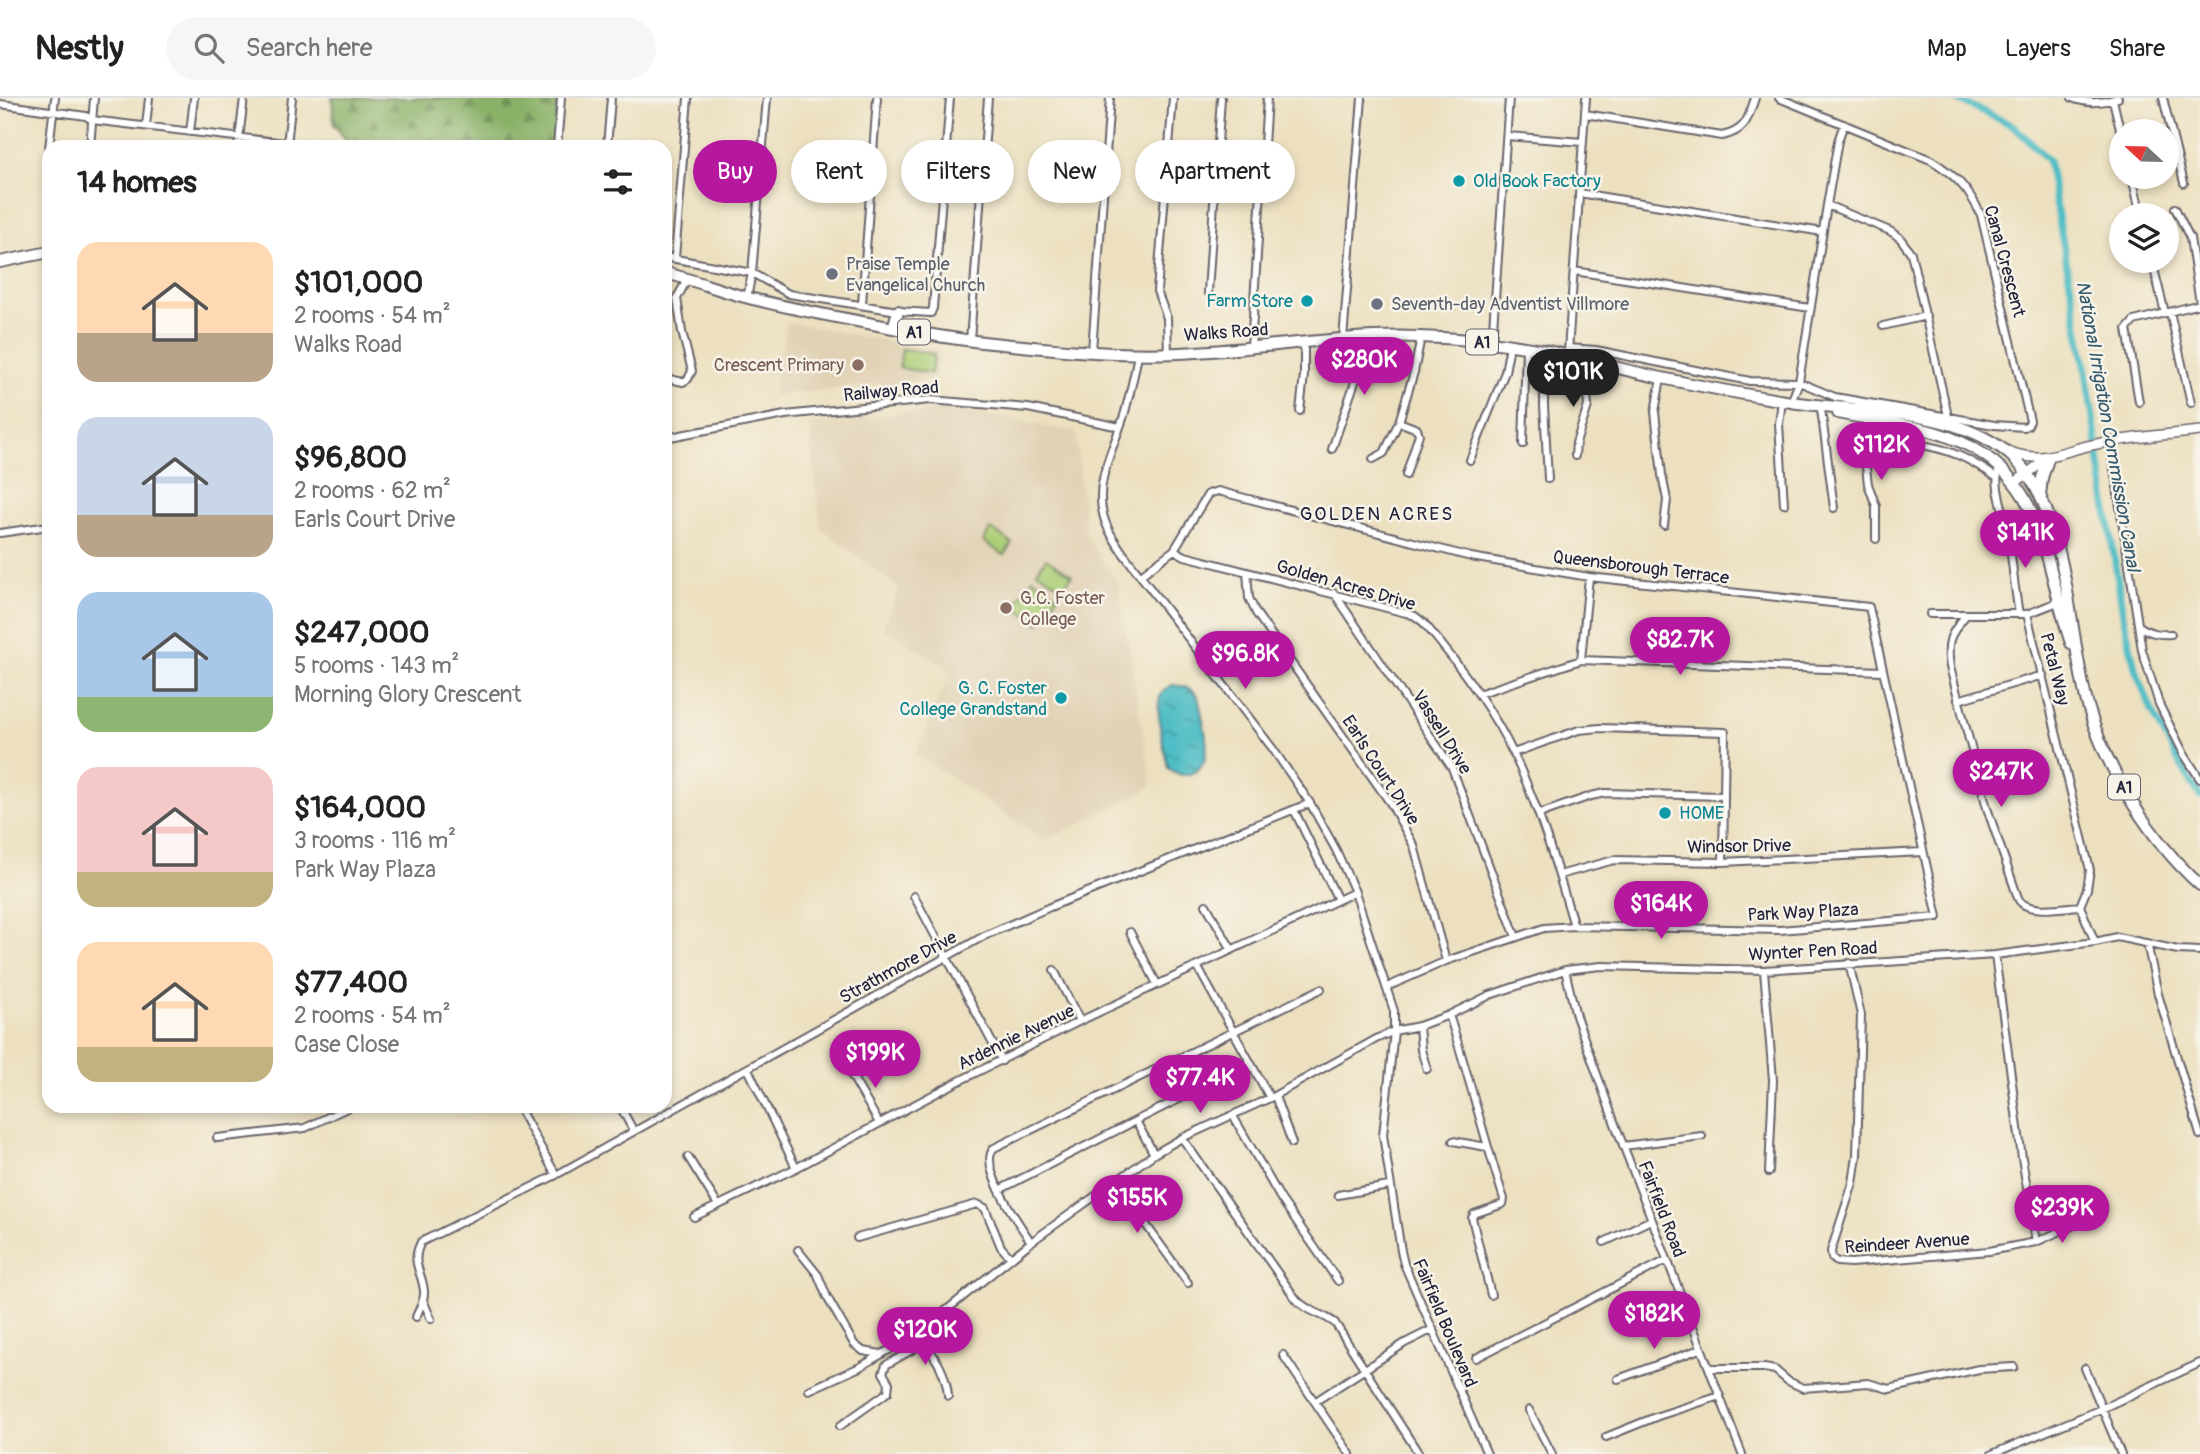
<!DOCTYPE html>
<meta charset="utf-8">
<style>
body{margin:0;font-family:Pangolin,sans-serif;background:#f6f6f6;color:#222;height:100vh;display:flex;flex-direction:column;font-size:26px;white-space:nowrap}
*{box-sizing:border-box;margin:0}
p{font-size:23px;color:#767676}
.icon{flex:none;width:38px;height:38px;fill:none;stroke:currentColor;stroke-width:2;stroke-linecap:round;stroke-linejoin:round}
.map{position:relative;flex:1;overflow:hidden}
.panel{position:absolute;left:42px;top:42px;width:630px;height:973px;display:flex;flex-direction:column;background:#fff;border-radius:21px;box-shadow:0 4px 10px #0003}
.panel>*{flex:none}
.banner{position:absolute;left:693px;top:42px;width:665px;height:63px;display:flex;gap:14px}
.needle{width:46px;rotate:292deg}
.fabs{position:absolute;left:2109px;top:21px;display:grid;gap:14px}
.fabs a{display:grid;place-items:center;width:70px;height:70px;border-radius:50%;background:#fff;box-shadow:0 4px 10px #0003;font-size:35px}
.price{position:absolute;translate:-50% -60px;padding:0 16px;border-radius:24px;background:#b5179e;color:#fff;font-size:23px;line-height:46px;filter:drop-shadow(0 2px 4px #0008)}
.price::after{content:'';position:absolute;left:50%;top:42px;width:21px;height:16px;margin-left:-10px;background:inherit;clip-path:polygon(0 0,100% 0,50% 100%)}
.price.active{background:#222;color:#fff}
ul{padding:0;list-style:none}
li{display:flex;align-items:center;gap:21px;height:175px;padding:0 35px}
li span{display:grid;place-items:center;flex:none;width:196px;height:140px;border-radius:21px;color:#555}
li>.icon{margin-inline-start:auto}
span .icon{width:84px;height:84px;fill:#fffc;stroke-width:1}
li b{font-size:30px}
h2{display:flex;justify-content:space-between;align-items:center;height:84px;padding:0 35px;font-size:30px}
.pill{padding:0 24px;border-radius:32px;background:#fff;box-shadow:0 4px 10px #0003;font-size:24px;line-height:63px}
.pill.active{background:#b5179e;color:#fff}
header{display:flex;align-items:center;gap:42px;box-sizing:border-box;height:98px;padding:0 35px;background:#fff;border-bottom:2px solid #e0e0e0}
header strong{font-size:33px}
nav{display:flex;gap:38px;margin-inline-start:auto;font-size:24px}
.search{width:490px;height:63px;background:#f6f6f6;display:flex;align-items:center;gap:18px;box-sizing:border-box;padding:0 24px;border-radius:38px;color:#767676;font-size:26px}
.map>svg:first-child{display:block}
</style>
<header>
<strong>Nestly</strong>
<div class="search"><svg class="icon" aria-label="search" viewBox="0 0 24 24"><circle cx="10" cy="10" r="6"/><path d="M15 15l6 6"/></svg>Search here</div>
<nav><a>Map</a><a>Layers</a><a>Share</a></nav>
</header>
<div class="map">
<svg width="2200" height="1356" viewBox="0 0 2200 1356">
<defs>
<pattern id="forest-firs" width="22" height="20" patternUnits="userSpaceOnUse" patternTransform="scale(1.75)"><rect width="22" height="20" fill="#89b167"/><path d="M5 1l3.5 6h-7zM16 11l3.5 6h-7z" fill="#709056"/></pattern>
<pattern id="water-ripples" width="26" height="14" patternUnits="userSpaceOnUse" patternTransform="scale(1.75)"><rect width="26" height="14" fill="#4fbdc5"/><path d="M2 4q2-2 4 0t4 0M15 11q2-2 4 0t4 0" fill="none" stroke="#4199a1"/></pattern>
</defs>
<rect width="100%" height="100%" fill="#f7f3e8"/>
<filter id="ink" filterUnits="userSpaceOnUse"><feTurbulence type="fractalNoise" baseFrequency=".0143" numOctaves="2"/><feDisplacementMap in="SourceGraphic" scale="14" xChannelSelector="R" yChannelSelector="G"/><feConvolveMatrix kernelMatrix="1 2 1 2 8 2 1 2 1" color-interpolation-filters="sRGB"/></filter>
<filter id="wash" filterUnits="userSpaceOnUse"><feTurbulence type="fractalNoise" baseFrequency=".00686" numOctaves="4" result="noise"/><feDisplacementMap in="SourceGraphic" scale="28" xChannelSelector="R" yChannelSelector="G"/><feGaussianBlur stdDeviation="1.57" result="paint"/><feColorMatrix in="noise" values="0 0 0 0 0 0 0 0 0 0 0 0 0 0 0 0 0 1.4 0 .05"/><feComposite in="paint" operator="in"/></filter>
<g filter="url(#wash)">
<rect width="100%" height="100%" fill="#ece0c0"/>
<!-- built -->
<path fill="#e1d2b5" d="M 787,224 L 939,253 L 935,281 L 773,297 Z
M 944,309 L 1076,334 L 1086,437 L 1118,486 L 1152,689 L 1045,743 L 916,656 L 951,572 L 883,530 L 899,490 L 821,431 L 809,326 L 843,323 Z"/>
<!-- forest -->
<path fill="url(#forest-firs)" stroke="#566a51" stroke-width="2" d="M 332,0 L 557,0 L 556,43 L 549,49 L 352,49 L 334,27 Z"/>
<!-- green -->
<path fill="#acce76" stroke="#677858" stroke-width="2" d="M 902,251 L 934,256 L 931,275 L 899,270 Z
M 991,431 L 1012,445 L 1004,457 L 983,443 Z
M 1046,460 L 1072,477 L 1063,490 L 1037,473 Z
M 1033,480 L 1058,498 L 1039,526 L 1014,508 Z"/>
<!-- water -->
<path fill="url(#water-ripples)" stroke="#387080" stroke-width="2" d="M 1172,587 C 1182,588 1190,588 1197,597 C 1199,601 1200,608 1201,613 C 1205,631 1214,664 1194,674 C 1184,680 1177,676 1168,670 C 1165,653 1155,614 1160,599 C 1162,593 1167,590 1172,587 Z"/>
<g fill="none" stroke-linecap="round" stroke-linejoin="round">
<!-- canal -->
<path stroke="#4fbdc5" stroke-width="7" d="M 1954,0 L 2014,28 L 2048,62 L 2085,267 L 2123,517 L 2136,573 L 2151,611 L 2176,659 L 2200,698"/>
</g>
</g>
<g filter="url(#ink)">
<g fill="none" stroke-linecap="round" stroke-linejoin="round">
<defs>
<path id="street" d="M 2072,0 C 2088,6 2101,5 2118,0
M 2163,0 L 2184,85
M 2113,2 L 2121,36
M 0,6 L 86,18 L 92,22 L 318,49
M 1585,16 L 1722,38 C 1746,33 1748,21 1755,0
M 146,28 L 149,0
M 190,34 L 194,0
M 1507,38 L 1583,44
M 287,47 L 292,0
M 90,49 L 94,0
M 238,49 L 244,0
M 557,49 L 561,0
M 607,49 L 611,0
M 47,66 L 55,0
M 2132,79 L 2141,117
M 1579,95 L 1823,134
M 1827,107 L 1890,133 L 1900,140 L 1911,155 L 1948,318
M 2175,110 L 2190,140 L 2200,205
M 665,159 L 752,175 L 789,196 L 898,213 L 931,215 L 933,210 L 950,0
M 675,160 L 688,0
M 2152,163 L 2165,215
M 1574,173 L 1810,210
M 1208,194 L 1221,0
M 747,200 L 752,175 L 767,0
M 862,206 L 877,0
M 2170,214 L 2191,305
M 1883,228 L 1926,218
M 1343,242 L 1362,0
M 970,243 L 988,0
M 1492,245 L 1509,0
M 1251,250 L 1267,0
M 1568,250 L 1596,252 L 1750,283 L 1799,284 L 1835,299 L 1994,327 L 2024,329 L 2028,327 L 2030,323 L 1981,117 C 1969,91 1955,77 1931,62 L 1779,0
M 1092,253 L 1110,0
M 1545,253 L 1544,307 L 1548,381
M 1568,253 L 1586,0
M 1138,255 C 1135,275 1130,295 1125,314 C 1116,346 1094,382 1103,416 C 1106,430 1115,443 1123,455 L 1273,651 L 1310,705 L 1336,752 L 1355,794 L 1394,913 L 1394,933 L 1383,1037 L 1401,1153 L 1404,1166 L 1487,1356
M 1168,256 L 1167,220 L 1157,193 L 1173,0
M 665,280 L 683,284 L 688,281 L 692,273 L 682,234 L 677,200 L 688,180
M 1661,280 L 1655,314 L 1662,377 L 1667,402 L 1664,427
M 1782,303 L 1779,326 L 1784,406
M 1791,304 L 1799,284 L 1827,107 L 1838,43 L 1844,26
M 2139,304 L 2127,231 L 2134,223 L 2200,206
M 1821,311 L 1834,410
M 1300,313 L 1304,277 L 1304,246
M 1868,322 L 1862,336 L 1868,386 L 1876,408 L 1876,441
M 1399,324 L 1417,331 L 1419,336 L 1406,377
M 1909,329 L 1912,341 L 1916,346 C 1950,351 1968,360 1996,379
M 665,340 L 785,317 L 930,302 L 1028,310 L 1120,329
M 2110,344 L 2142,552 L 2159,606 L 2184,656 L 2200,681
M 1523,346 L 1526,250
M 1332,351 L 1370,240
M 1575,358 L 1576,345 L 1588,308 L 1584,262
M 1373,361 L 1384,355 L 1399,324 L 1414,274 L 1421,239
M 1470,362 L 1505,274 L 1510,247
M 1999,370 C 1993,390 2005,413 2008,434 C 2012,461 2014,488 2019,516
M 0,435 L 49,428
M 1174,452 L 1185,458 L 1406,515 L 1415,518 L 1424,525 C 1457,564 1493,612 1514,657 C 1540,712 1557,770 1574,828
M 1247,474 L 1249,500 L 1256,515 L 1391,706 L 1414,748 L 1446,863
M 1141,477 L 1174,452 L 1208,396 L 1218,393 L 1471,459 L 1589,479 L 1869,509 L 1938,819 L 1780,832 L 1574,828 L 1544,830 L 1446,863 L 1387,889
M 1334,495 L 1452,670 L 1516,839
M 1930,516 L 2027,516 L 2058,504
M 2027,516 L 2090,772 L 2087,791 L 2080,808
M 1966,517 C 1950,536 1946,543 1950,569 L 1987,710 L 2018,800 C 2025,817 2064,809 2080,808 L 2095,844
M 2139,528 C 2150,535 2158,537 2171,536
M 1581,562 L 1589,479
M 1478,596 L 1581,562 L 1883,573
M 1958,602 L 2043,577
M 1513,655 L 1579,632 L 1600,630 L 1725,634 L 1723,764
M 1294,712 L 1338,802
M 1539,716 L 1591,698 L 1605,695 L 1723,698
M 1559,777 L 1614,762 L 1723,764 L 1923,754
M 914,798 L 1002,963
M 1206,807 L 1232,852
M 1130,834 L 1157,886
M 2147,845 L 2158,896 L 2200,1037
M 1849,865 L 1861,917 L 1857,1057 L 1853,1085 L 1831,1153 L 1832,1160 L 1837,1164 L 1851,1165 L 1989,1153 L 2036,1144 L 2022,1060 L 1995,857
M 1197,868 L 1270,1000
M 1054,872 L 1080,923
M 1565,872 L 1576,918 L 1615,1026 L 1742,1356
M 1764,872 L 1773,982 L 1769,1074
M 1449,917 C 1469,978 1484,1040 1504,1101 L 1503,1106 L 1474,1116 L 1472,1120 L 1491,1197
M 1419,928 L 1421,952 L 1427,971
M 748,971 L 796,1070
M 848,971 L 879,1025
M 1275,998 L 1292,1045
M 518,1008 L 556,1077
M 620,1008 L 633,1032
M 1233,1018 L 1281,1101 L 1338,1183
M 1136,1023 L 1154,1056
M 217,1040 L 305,1030 L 351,1008
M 1182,1040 L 1296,1201 C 1307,1214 1322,1215 1335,1225 L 1419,1356
M 1453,1043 L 1487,1049
M 1623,1048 L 1702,1038
M 688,1059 L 718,1107
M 1117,1082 L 1116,1085 L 1188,1185
M 999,1092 L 1250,965
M 1338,1097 L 1389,1088
M 694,1119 L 796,1070 L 957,984 L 1080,923 L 1355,794
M 857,1140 L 977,1106 L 985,1110 L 1001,1149 L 1011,1160
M 1031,1144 C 1020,1127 977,1068 994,1050 L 1321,891
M 1604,1144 L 1651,1122
M 2036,1144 L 2076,1126
M 798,1152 L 818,1177 L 827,1199 L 854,1246 L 863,1253 L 881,1256
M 423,1202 L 431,1221
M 416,1219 C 419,1211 425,1202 424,1193 C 422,1172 410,1166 421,1144 L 556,1077 L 984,838 L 1050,809 L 1310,705
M 918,1235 C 933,1257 946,1271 948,1298
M 1283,1257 L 1350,1356
M 1476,1260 L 1667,1162
M 1709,1270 L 1764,1270 L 1775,1272 L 1788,1283 L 1803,1290 L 1868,1285 L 1889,1291 L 1979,1271 L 2014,1269
M 2085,1270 L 2121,1356
M 1618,1281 L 1700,1251
M 809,1292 L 860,1269 L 918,1235 L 1031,1144 L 1154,1056 L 1182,1040 L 1270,1000 L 1378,940 L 1394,933 L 1419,928 L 1449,917 L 1490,897 L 1565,872 L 1601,868 L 1764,872 L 1995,857 L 2095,844 L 2117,839 L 2178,852 L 2200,853
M 1316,1303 L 1405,1245 L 1433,1231
M 1529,1312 L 1552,1356
M 840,1328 L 888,1294 L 889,1285 L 883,1275 L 886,1267 L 924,1245
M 1606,1339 L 1658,1318 L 1720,1298
M 1992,1356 L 2101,1311 L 2200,1265"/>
<path id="secondary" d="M 2006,353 C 2047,368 2062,351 2102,345 C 2134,339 2167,337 2200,333
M 2016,384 L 2048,360"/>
<path id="primary" d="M 0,164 L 49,154
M 665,175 C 692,181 718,192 745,199 C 787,210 830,218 873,226 C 912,234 951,241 992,245 C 1059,252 1129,259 1196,254 C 1270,250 1345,236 1419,239 C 1461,240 1506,245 1548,253 C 1584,261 1620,271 1657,279 C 1699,288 1742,296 1785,303 C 1855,315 1950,308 2008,355 C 2070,406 2067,535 2088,608 C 2106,672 2151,743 2200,787
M 893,230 L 898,213
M 1838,315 C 1874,323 1914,326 1949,339 C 2047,375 2042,460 2071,545
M 2040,398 L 2042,380 L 2048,361"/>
</defs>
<!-- street casing -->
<use href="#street" stroke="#69646a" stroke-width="10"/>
<!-- secondary casing -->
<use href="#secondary" stroke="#69646a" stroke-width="12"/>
<!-- primary casing -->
<use href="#primary" stroke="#69646a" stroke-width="14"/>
<!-- street -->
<use href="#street" stroke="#fff" stroke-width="6"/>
<!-- secondary -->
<use href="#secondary" stroke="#fff" stroke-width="9"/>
<!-- primary -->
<use href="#primary" stroke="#fff" stroke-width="10"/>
</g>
</g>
<!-- markers -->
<g fill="#0f9aa8" stroke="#f7f3e8" stroke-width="2.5">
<circle cx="1459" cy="83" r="7"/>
<circle cx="1307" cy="203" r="7"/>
<circle cx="1061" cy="600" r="7"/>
<circle cx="1665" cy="715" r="7"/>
</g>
<g fill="#6b7280" stroke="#f7f3e8" stroke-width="2.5">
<circle cx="832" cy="176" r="7"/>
<circle cx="1377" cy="206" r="7"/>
</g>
<g fill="#8d6e63" stroke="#f7f3e8" stroke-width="2.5">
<circle cx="858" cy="267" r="7"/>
<circle cx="1006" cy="510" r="7"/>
</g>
<g text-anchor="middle" stroke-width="5" stroke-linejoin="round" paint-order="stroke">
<!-- shield labels -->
<g fill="#f7f3e8" stroke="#62616f" stroke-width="2">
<rect x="898" y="221.5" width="32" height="25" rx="5"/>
<rect x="1466" y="231.5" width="32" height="25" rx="5"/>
<rect x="2108" y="676.5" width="32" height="25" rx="5"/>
</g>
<g font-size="16" font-weight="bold" fill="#22223b">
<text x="914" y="240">A1</text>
<text x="1482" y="250">A1</text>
<text x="2124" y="695">A1</text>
</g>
<!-- culture labels -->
<g font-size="18" fill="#0d838f" stroke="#f7f3e8" text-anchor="start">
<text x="1473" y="89">Old Book Factory</text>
<text x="1293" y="209" text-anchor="end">Farm Store</text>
<text x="1047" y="596" text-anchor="end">G. C. Foster<tspan x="1047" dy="21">College Grandstand</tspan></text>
<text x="1679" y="721">HOME</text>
</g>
<!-- street labels -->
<g font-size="18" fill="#22223b" stroke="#f7f3e8">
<text transform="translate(2005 163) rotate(75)" y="6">Canal Crescent</text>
<text transform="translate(1226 234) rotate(-4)" y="6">Walks Road</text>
<text transform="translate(891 293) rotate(-5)" y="6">Railway Road</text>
<text transform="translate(1641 469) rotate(7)" y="6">Queensborough Terrace</text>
<text transform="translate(1346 487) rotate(16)" y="6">Golden Acres Drive</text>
<text transform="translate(2055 571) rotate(76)" y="6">Petal Way</text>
<text transform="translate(1442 634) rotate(58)" y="6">Vassell Drive</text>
<text transform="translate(1381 672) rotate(57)" y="6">Earls Court Drive</text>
<text transform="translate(1739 748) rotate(-1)" y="6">Windsor Drive</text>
<text transform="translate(1803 814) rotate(-3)" y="6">Park Way Plaza</text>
<text transform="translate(1813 853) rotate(-3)" y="6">Wynter Pen Road</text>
<text transform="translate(898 869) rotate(-29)" y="6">Strathmore Drive</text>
<text transform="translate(1016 939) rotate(-26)" y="6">Ardennie Avenue</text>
<text transform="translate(1662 1111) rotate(69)" y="6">Fairfield Road</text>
<text transform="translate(1907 1145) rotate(-4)" y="6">Reindeer Avenue</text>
<text transform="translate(1445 1225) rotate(67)" y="6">Fairfield Boulevard</text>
</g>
<!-- worship labels -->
<g font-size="18" fill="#5b616d" stroke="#f7f3e8" text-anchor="start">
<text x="846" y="172">Praise Temple<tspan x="846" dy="21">Evangelical Church</tspan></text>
<text x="1391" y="212">Seventh-day Adventist Villmore</text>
</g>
<!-- education labels -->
<g font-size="18" fill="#785e54" stroke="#f7f3e8" text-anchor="end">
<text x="844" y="273">Crescent Primary</text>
<text x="1020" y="506" text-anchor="start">G.C. Foster<tspan x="1020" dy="21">College</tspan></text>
</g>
<!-- water labels -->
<g font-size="19" font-style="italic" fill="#32586b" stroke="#f7f3e8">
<text transform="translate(2109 328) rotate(80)" y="7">National Irrigation Commission Canal</text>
</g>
<!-- neighbourhood labels -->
<g font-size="19" letter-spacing="2" fill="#22223b" stroke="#f7f3e8">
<text x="1377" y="422">GOLDEN ACRES</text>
</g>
</g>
</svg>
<div class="fabs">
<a><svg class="needle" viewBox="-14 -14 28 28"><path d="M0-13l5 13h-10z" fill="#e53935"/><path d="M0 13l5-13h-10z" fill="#767676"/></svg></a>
<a><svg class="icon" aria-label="layers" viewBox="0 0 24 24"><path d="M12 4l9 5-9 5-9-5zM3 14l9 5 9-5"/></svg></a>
</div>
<b class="price" style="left:1364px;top:299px">$280K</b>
<b class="price active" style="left:1573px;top:311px">$101K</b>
<b class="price" style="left:1881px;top:384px">$112K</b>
<b class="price" style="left:2025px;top:472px">$141K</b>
<b class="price" style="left:1680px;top:579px">$82.7K</b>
<b class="price" style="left:1245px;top:593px">$96.8K</b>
<b class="price" style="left:2001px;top:711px">$247K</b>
<b class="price" style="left:1661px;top:843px">$164K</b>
<b class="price" style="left:875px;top:992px">$199K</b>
<b class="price" style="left:1200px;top:1017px">$77.4K</b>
<b class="price" style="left:1137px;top:1137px">$155K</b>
<b class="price" style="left:2062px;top:1147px">$239K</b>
<b class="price" style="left:1654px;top:1253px">$182K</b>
<b class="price" style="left:925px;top:1269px">$120K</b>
<div class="banner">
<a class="pill active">Buy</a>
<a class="pill">Rent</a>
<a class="pill">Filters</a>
<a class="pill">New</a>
<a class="pill">Apartment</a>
</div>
<section class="panel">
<h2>14 homes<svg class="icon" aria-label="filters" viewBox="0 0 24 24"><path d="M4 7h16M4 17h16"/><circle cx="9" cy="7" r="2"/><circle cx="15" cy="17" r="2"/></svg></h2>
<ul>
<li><span style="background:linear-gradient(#ffd9b3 65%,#b9a48a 0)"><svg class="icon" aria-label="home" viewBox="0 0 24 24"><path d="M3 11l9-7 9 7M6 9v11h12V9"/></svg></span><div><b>$101,000</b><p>2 rooms · 54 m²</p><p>Walks Road</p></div></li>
<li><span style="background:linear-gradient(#c9d6e8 70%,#b9a48a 0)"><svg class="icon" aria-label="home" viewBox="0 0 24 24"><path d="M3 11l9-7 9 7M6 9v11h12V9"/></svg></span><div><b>$96,800</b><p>2 rooms · 62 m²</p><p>Earls Court Drive</p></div></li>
<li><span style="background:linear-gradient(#a9c7e8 75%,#8fb573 0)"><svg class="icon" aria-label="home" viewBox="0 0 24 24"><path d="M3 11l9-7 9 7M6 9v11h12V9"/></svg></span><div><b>$247,000</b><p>5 rooms · 143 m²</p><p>Morning Glory Crescent</p></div></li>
<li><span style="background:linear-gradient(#f6c9c9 75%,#c2b280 0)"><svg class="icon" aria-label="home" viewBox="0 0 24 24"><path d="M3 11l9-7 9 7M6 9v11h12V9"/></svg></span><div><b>$164,000</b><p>3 rooms · 116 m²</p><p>Park Way Plaza</p></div></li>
<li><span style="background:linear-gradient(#ffd9b3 75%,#c2b280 0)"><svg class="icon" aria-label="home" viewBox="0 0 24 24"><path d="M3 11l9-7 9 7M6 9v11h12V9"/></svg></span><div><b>$77,400</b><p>2 rooms · 54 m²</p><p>Case Close</p></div></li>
</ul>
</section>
</div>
